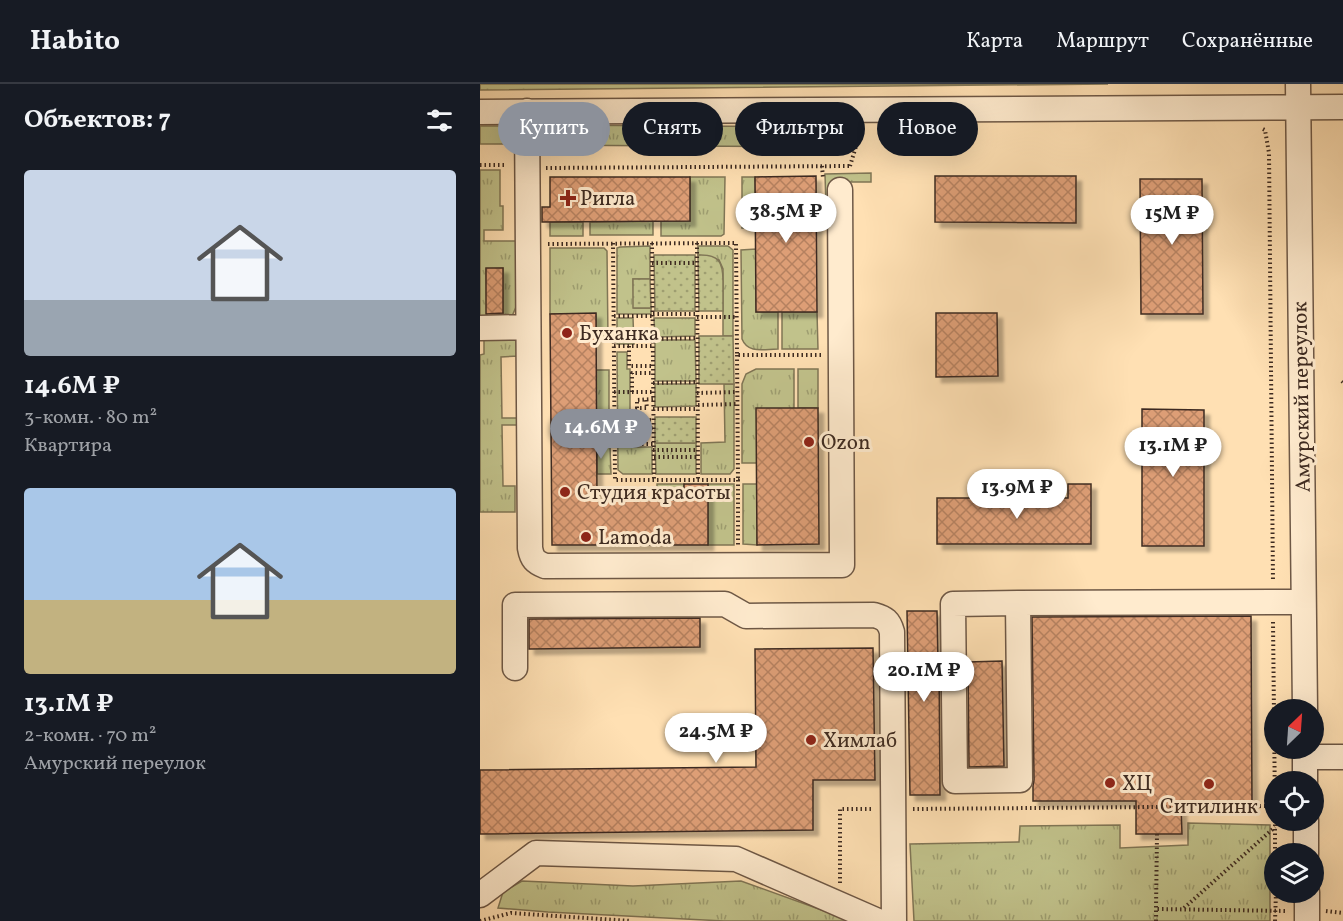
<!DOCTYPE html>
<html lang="ru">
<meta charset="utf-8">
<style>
body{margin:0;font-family:Vollkorn,serif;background:#20242c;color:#f1f3f6;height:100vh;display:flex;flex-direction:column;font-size:22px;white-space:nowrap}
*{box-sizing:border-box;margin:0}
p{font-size:20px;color:#9ea1a6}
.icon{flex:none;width:33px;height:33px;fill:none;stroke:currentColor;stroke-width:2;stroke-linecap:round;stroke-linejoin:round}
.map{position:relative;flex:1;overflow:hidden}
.details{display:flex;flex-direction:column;background:#171b24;width:480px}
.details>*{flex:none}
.top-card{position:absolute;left:18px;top:18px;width:570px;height:54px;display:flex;gap:12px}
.needle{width:39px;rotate:25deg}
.tools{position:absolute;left:784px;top:615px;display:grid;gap:12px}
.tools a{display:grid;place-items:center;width:60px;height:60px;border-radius:50%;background:#171b24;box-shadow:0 6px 24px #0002;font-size:30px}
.price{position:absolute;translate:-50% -51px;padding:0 14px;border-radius:21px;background:#fff;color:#222;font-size:20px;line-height:39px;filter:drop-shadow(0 2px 3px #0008)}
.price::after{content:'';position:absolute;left:50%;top:36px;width:18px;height:14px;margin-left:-9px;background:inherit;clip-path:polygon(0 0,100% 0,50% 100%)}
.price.active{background:#8c9099;color:#fff}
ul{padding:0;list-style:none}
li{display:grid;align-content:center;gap:12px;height:318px;padding:0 24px}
li span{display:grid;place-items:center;height:186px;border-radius:6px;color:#555}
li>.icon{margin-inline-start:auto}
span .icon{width:108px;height:108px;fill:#fffc;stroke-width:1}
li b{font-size:26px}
h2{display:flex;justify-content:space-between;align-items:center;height:72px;padding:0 24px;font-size:26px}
.pill{padding:0 21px;border-radius:27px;background:#171b24;box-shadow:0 6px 24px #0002;font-size:21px;line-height:54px}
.pill.active{background:#8c9099;color:#fff}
header{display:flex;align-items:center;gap:36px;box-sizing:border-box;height:84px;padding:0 30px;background:#171b24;border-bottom:2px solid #363941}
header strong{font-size:28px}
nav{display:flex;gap:33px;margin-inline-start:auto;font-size:21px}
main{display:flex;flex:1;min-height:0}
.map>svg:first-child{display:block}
</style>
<header>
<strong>Habito</strong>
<nav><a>Карта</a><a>Маршрут</a><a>Сохранённые</a></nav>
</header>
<main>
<section class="details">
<h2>Объектов: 7<svg class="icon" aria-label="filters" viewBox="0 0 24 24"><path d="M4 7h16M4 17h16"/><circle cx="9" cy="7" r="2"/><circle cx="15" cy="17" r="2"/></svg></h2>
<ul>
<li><span style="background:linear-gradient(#c9d6e8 70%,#9aa5b1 0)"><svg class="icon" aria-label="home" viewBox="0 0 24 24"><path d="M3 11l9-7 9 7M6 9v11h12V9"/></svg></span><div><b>14.6M ₽</b><p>3-комн. · 80 m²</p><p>Квартира</p></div></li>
<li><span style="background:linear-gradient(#a9c7e8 60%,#c2b280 0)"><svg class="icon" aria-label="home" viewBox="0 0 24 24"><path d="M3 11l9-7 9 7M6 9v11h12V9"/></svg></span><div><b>13.1M ₽</b><p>2-комн. · 70 m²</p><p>Амурский переулок</p></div></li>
</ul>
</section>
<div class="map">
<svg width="863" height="837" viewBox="0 0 863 837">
<defs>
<pattern id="grass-tufts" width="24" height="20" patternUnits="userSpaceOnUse" patternTransform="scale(1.5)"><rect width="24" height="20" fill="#c1c28b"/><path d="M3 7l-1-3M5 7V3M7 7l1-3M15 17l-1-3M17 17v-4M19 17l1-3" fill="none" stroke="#9e9e71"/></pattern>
<pattern id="park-dots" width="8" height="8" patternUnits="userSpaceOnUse" patternTransform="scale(1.5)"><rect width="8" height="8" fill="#c1c28b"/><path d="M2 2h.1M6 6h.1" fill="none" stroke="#9e9e71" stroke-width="1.8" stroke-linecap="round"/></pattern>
<pattern id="building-cross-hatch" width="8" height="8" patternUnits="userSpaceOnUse" patternTransform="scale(1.5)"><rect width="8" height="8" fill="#dd9e76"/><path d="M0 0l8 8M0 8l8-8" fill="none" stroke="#b58160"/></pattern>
<filter id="shadow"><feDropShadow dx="5.5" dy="5.5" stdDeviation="1.5" flood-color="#0004"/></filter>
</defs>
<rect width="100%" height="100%" fill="#ffe0b3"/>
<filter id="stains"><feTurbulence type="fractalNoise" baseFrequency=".00333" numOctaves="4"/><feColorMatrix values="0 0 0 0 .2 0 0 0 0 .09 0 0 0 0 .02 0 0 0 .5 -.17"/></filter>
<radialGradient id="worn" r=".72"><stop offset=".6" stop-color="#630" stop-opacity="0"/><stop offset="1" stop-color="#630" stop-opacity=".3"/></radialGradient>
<!-- grass -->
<path fill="url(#grass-tufts)" stroke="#807656" stroke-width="1.5" fill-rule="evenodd" d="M 0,0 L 628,0 L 0,6 Z
M 69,41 L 352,43 L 352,63 L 56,61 C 58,52 61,45 69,41 Z
M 0,42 L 28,42 L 36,48 L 39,60 L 0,60 Z
M 0,86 L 20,86 L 20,122 L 23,122 L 23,146 L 4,146 L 4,157 L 42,157 L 36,186 L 36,223 L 32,232 L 0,238 ZM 23,184 L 23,232 L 7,232 L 6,185 Z
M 391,89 L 391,98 L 351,98 L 351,125 L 346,125 L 345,90 Z
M 210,93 L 245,93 L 244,150 L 241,152 L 181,152 L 181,137 L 210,137 Z
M 262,93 L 275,93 L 276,144 L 262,144 Z
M 173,137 L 173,151 L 110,151 L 110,138 Z
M 70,138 L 103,138 L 103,152 L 70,152 Z
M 170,162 L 170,195 L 153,195 L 154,224 L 171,224 L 171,230 L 137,230 L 137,164 L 140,163 Z
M 218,162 L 248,162 L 253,166 L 253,252 L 243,252 L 243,185 L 239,176 L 218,171 Z
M 70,164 L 124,164 L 127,167 L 128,256 L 116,256 L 116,230 L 70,230 Z
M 276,165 L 276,228 L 298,228 L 298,265 C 284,265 268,270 262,255 L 261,166 Z
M 302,228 L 337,228 L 338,265 L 302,265 Z
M 137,234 L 153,234 L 154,260 L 137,260 Z
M 174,234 L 215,234 L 215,252 L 175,253 Z
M 39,254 L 39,272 L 21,273 L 22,334 L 40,334 L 40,341 L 22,341 L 23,402 L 35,402 L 35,428 L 0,428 L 0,271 L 4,270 L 4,255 Z
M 175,256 L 215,256 L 216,297 L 175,297 Z
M 137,268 L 147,268 L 147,285 L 150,285 L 150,341 L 147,341 L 147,363 L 172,363 L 172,390 L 143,390 L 138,386 Z
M 276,285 L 314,285 L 314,324 L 277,379 L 262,379 L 262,300 L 266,290 Z
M 318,285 L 338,285 L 338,324 L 318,324 Z
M 116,286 L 129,286 L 129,335 L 116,335 Z
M 175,300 L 216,300 L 216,322 L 175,323 Z
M 244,300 L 254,300 L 254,385 L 250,390 L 221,390 L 221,359 L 245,358 Z
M 175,359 L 216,359 L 216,390 L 176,390 Z
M 117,363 L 130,363 L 131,390 L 117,390 Z
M 177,400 L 204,400 L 204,416 L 177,416 Z
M 228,400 L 254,400 L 254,461 L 228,461 Z
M 263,400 L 277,400 L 277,461 L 263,460 Z
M 708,739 L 790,741 L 790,837 L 434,837 L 430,760 L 539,758 L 540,742 L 640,741 L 640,764 L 708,761 Z
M 42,797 L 153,802 L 261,797 L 372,837 L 244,837 L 68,828 L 18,824 L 23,808 Z"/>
<!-- park -->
<path fill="url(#park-dots)" stroke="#807656" stroke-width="1.5" d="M 174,171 L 215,171 L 215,227 L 175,227 Z
M 218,171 C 239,170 243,178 243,197 C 243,207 243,217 243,227 L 219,227 Z
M 153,195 L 170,195 L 171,224 L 153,224 Z
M 219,252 L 253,252 L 254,300 L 219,300 Z
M 175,333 L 216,333 L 216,359 L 175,359 Z"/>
<!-- building -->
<path fill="url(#building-cross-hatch)" stroke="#3e2b21" stroke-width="1.5" filter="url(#shadow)" d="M 336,92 L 337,228 L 276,228 L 275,93 Z
M 455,92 L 596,92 L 596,139 L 455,138 Z
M 70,93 L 210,93 L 210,137 L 62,138 L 62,123 L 70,123 Z
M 660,95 L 722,95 L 723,230 L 661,230 Z
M 6,184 L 23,184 L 23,229 L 6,230 Z
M 116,229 L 117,417 L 204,416 L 204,400 L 228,400 L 228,461 L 72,461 L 70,230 Z
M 456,229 L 517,229 L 518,292 L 456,293 Z
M 276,324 L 338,324 L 339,460 L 277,461 Z
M 662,325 L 724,326 L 724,462 L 662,462 Z
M 588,400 L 611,400 L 611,460 L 457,460 L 457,414 L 588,414 Z
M 427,527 L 457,527 L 458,578 L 459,578 L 460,711 L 430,711 Z
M 771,532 L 772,719 L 701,720 L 702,750 L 656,750 L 656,717 L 553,717 L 553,702 L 554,696 L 552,533 Z
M 220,534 L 220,563 L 49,565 L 49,535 Z
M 393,564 L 395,696 L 333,696 L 333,746 L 0,750 L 0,686 L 276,683 L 275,565 Z
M 522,577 L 524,682 L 489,683 L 488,578 Z"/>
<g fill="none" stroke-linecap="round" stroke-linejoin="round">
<defs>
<path id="minor" d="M 818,0 L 825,626
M 47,27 L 50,464 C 52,475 55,478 65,482 L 362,481 L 360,106
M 0,28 L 863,23
M 0,244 L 48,243
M 538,519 L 473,520 L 475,697 L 540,696 L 538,519 L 823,518
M 35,584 L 35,521 L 245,520 L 266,532 L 394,531 C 405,534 409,537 412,548 L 414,837
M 825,664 L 825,698
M 825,673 L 863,673
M 826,736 L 826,770
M 827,808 L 827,837
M 0,811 L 56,769 L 256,775 L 398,837"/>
</defs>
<!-- minor casing -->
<use href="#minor" stroke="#6e5846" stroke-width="27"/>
<!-- path -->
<path stroke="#3e2b21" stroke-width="4" stroke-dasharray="1.5 3" stroke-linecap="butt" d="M 783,45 L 785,46 L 789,69 L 793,498
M 0,81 L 26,81
M 342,82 L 343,94
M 370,82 L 381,46
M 66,84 L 370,82
M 133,159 L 135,396 L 258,396 L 258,461
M 172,159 L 174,396
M 217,159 L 218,396
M 68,160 L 256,159 L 257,271 L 342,271
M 172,179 L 216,179
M 173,230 L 217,230
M 134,232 L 173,232
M 217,233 L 257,233
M 173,255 L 217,254
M 134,262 L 173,262
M 149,262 L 149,282 L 173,282
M 257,271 L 258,396
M 862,297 L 863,298
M 173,299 L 217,298
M 134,308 L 173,308
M 152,308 L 152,289 L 171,289
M 217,309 L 257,308
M 166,316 L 167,324 L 157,324 L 157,316 L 173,315
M 218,321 L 258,320
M 173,325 L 218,325
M 162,336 L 162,330 L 152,330 L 152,337 L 173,336
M 135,345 L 173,344
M 135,360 L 173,360
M 173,366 L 218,366
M 174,373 L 218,373
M 793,538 L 795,726
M 433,725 L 795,722
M 795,736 L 795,770
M 677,750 L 676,825 L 808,827
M 360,799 L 360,725 L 392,725
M 704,824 L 795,743
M 846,827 L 863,829
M 0,837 L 31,829 L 151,837
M 676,837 L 676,825
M 795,837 L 796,808"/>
<!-- minor -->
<use href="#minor" stroke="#ffebce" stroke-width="24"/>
</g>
<!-- markers -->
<g fill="#8f2418" stroke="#ffebce" stroke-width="2">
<path d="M85 105h6v6h6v6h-6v6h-6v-6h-6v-6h6z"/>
<circle cx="87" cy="249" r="6"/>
<circle cx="329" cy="358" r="6"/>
<circle cx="85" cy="408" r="6"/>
<circle cx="106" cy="453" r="6"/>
<circle cx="331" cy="656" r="6"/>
<circle cx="630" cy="699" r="6"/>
<circle cx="729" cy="700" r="6"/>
</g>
<g text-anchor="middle" stroke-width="6" stroke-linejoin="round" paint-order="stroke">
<!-- poi labels -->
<g font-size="21" fill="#3e2b21" stroke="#ffebce" text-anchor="start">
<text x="100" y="121">Ригла</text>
<text x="99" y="256">Буханка</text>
<text x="341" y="365">Ozon</text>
<text x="97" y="415">Студия красоты</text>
<text x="118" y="460">Lamoda</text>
<text x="343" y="663">Химлаб</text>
<text x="642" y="706">ХЦ</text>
<text x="729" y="729" text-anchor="middle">Ситилинк</text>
</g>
<!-- street labels -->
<g font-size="21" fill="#3e2b21" stroke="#ffebce">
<text transform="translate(821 313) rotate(-91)" y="7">Амурский переулок</text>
</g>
</g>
<rect width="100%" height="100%" filter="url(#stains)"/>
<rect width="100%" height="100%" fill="url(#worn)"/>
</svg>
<div class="tools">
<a><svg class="needle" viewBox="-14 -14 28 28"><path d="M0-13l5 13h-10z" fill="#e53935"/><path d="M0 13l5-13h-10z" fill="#9ea1a6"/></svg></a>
<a><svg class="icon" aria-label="locate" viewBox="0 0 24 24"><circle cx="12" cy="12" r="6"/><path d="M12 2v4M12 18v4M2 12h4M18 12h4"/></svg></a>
<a><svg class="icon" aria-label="layers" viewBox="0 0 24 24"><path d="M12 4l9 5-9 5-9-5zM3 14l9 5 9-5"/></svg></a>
</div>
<b class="price" style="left:306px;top:160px">38.5M ₽</b>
<b class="price" style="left:692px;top:162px">15M ₽</b>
<b class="price active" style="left:121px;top:376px">14.6M ₽</b>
<b class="price" style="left:693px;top:394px">13.1M ₽</b>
<b class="price" style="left:537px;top:436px">13.9M ₽</b>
<b class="price" style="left:444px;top:619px">20.1M ₽</b>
<b class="price" style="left:236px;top:680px">24.5M ₽</b>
<div class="top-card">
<a class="pill active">Купить</a>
<a class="pill">Снять</a>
<a class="pill">Фильтры</a>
<a class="pill">Новое</a>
</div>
</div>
</main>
